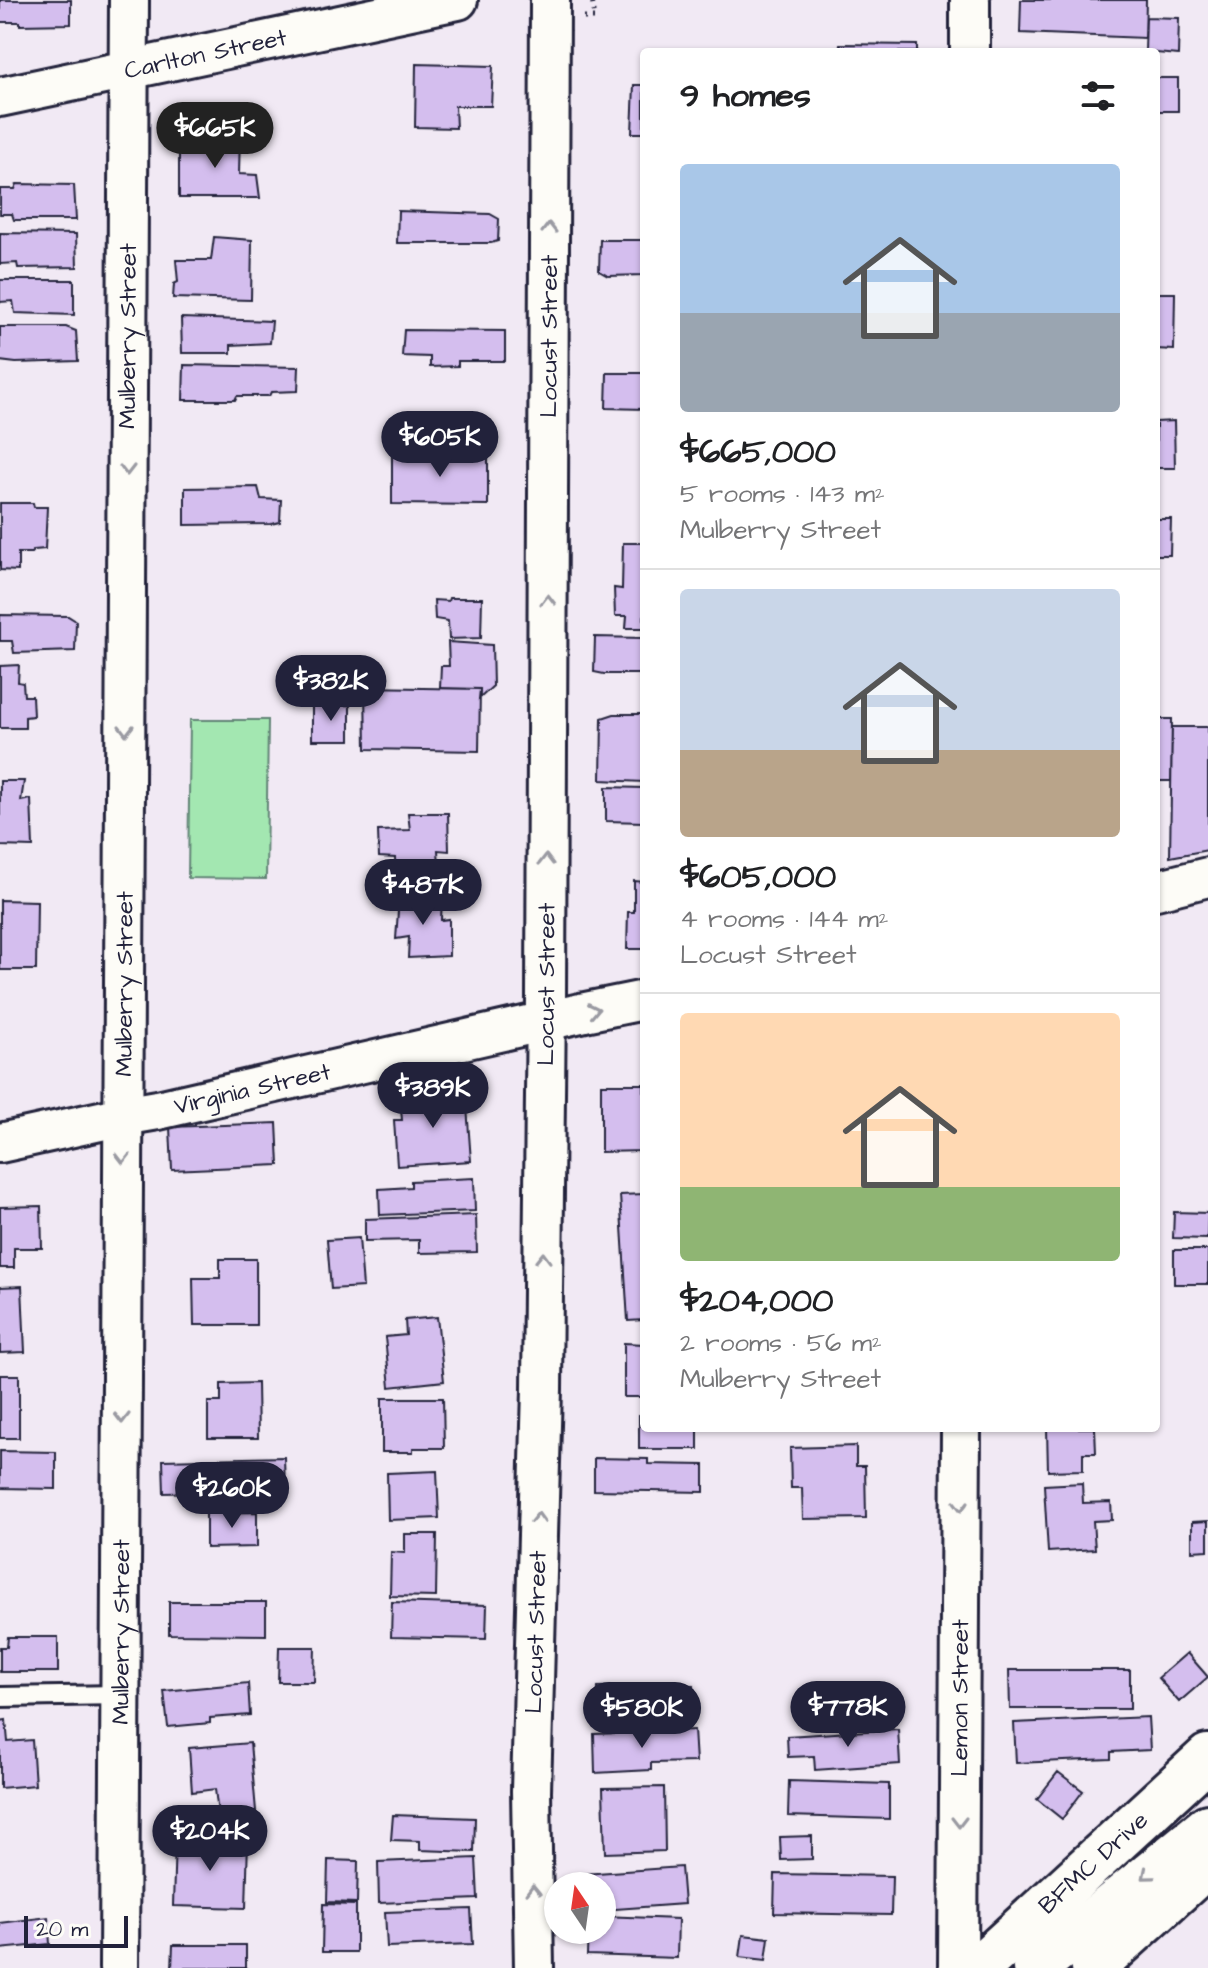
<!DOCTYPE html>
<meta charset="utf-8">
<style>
body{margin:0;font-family:"Architects Daughter",sans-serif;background:#f6f6f6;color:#202124;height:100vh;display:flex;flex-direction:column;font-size:30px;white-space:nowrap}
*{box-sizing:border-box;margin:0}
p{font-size:26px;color:#757577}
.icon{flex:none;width:44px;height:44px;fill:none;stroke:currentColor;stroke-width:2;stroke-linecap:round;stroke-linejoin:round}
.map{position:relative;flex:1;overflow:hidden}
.sheet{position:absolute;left:640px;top:48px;width:520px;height:1384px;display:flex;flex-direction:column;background:#fff;border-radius:8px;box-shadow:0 2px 6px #0004}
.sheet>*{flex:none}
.needle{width:52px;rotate:347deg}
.buttons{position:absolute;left:544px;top:1872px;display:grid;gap:16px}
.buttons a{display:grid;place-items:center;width:72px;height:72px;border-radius:50%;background:#fff;box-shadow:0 2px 6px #0004;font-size:40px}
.scale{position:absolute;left:24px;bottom:20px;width:104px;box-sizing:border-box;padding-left:8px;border:4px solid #22223b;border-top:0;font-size:22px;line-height:28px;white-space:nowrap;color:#22223b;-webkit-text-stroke:6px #fdfcf7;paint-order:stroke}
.price{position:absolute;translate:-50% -68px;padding:0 18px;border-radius:28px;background:#22223b;color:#fff;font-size:26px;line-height:52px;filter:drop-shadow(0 2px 4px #0008)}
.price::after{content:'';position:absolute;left:50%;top:48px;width:24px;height:18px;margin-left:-12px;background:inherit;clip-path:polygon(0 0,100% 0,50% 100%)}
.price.current{background:#222;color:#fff}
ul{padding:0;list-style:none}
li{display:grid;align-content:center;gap:16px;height:424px;padding:0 40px}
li+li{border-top:2px solid #e0e0e0}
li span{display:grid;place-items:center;height:248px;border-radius:8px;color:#555}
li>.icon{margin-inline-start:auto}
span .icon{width:144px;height:144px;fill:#fffc;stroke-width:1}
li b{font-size:34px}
h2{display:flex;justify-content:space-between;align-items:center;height:96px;padding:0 40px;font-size:34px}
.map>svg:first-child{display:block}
</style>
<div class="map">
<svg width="1208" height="1968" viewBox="0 0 1208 1968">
<rect width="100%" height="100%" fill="#f1e9f4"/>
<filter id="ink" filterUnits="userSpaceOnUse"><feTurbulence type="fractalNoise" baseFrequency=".0125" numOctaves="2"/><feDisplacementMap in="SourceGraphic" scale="16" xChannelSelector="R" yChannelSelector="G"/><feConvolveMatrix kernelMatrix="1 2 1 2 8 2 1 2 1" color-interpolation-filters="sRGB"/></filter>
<g filter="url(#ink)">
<!-- green -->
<path fill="#a3e7b1" stroke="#628476" stroke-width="2" d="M 190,720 L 268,720 L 266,879 L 188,878 Z"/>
<!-- building -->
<path fill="#d4beee" stroke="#22223b" stroke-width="2" d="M 0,0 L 71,0 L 71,24 L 20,25 L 20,22 L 0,22 Z
M 1021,0 L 1146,0 L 1145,38 L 1020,33 Z
M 1146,17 L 1179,18 L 1178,55 L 1145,52 Z
M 840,44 L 917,45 L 917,52 L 839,52 Z
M 416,64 L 493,66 L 491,106 L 455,106 L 456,128 L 415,127 Z
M 1156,78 L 1178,78 L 1178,111 L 1156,111 Z
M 634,85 L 644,85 L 644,149 L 643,133 L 632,133 Z
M 199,132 L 240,134 L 239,174 L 257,175 L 260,198 L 179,198 L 179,151 L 199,151 Z
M 17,184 L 74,185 L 76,220 L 14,220 L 12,214 L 0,214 L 0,189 L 15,189 Z
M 398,211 L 490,214 L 499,219 L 498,241 L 491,243 L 397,243 Z
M 0,233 L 76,234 L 77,267 L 18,268 L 17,263 L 0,264 Z
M 214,237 L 252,240 L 251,300 L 173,298 L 174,284 L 178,282 L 176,260 L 211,260 Z
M 600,240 L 644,240 L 644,275 L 608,276 L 599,271 Z
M 0,280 L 74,280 L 74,315 L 15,313 L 13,301 L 0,302 Z
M 1156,293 L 1175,293 L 1174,350 L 1156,349 Z
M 181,318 L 272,321 L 270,343 L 231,345 L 231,353 L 182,353 Z
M 0,327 L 66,327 L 76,331 L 78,361 L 16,363 L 0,361 Z
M 404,330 L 505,331 L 505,361 L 458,361 L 458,366 L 430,367 L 430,357 L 402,356 Z
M 184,365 L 299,367 L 298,391 L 271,392 L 269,396 L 237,396 L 235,400 L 183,400 Z
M 607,373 L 644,373 L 644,409 L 606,408 Z
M 1174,421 L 1175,468 L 1156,468 L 1156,422 Z
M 392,453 L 488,453 L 488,505 L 392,504 Z
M 258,487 L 261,499 L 281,500 L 280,522 L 271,524 L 185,525 L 185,488 Z
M 0,503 L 33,503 L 34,507 L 47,507 L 45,549 L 34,550 L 31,553 L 18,553 L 18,571 L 0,570 Z
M 1156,519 L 1171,519 L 1170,555 L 1156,555 Z
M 623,543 L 644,543 L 644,628 L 626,628 L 627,616 L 615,616 L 614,588 L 622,589 Z
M 449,598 L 482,598 L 481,638 L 449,639 L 448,621 L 435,619 L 434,600 L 448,601 Z
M 0,615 L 68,616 L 76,621 L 75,651 L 14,653 L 12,641 L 0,641 Z
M 595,637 L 644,638 L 644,674 L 604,674 L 594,672 Z
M 448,642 L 492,645 L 493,686 L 479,699 L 480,689 L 440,688 L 441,666 L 449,666 Z
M 19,665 L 18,682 L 23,683 L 24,696 L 32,696 L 33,716 L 25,717 L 25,728 L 0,728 L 0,666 Z
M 365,687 L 480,689 L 479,751 L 366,749 Z
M 350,705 L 350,740 L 312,740 L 312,706 Z
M 614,714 L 644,714 L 644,782 L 601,780 L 602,718 Z
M 1156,719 L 1172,719 L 1171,781 L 1156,781 Z
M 1172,727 L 1208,727 L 1208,850 L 1170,857 Z
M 0,781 L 24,781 L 21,801 L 31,799 L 33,847 L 0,846 Z
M 606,787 L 644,788 L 644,822 L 606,821 Z
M 408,813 L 448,813 L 449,851 L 438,850 L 440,879 L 396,876 L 395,858 L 379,857 L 378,831 L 410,830 Z
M 634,881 L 644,882 L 644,949 L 627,949 L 628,912 L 634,912 Z
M 399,897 L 442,897 L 441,920 L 449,919 L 449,956 L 408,958 L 409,937 L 396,939 Z
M 0,900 L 37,901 L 36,970 L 0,970 Z
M 601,1084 L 644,1084 L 644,1151 L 601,1152 Z
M 466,1093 L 471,1161 L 397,1166 L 394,1120 L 402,1120 L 400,1098 Z
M 277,1123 L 279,1165 L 172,1170 L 170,1127 Z
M 474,1178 L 475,1211 L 380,1215 L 379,1189 L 411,1187 L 411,1181 Z
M 644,1194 L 644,1320 L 628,1321 L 620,1195 Z
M 41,1206 L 42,1248 L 14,1248 L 14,1268 L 0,1268 L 0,1207 Z
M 1174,1212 L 1208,1213 L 1207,1239 L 1173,1238 Z
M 476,1215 L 477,1252 L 419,1253 L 419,1240 L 365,1241 L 365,1219 Z
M 359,1238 L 363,1287 L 331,1289 L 327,1240 Z
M 1174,1250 L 1208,1250 L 1208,1284 L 1174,1284 Z
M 220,1259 L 256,1259 L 256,1325 L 194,1325 L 193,1278 L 220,1278 Z
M 22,1286 L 25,1352 L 0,1353 L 0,1287 Z
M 437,1317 L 444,1381 L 390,1387 L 385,1337 L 406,1335 L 405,1320 Z
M 624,1343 L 644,1344 L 644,1397 L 624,1397 Z
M 0,1375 L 19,1375 L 19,1438 L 0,1438 Z
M 257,1383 L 258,1438 L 208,1438 L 208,1402 L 221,1402 L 221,1384 Z
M 382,1398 L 443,1398 L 444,1448 L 413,1448 L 413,1452 L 382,1452 Z
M 639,1415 L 644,1415 L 644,1428 L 698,1428 L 698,1449 L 639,1449 Z
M 1047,1428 L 1095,1428 L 1096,1453 L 1083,1453 L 1083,1470 L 1048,1471 Z
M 856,1446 L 856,1466 L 865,1466 L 866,1518 L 803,1519 L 802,1488 L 791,1488 L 790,1448 Z
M 0,1451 L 56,1452 L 56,1489 L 0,1488 Z
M 284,1457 L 285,1490 L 164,1493 L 163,1460 Z
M 594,1458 L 648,1459 L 648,1464 L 704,1465 L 704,1492 L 594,1490 Z
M 437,1471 L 439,1518 L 388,1520 L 387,1473 Z
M 1082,1483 L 1083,1503 L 1111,1502 L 1112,1520 L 1093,1521 L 1095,1549 L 1048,1552 L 1044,1485 Z
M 257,1512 L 257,1547 L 206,1548 L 206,1513 Z
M 1208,1521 L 1208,1550 L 1192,1551 L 1192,1522 Z
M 405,1534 L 437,1534 L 436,1597 L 390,1596 L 391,1552 L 405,1553 Z
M 169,1602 L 266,1602 L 266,1635 L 169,1634 Z
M 392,1602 L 487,1605 L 486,1639 L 391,1637 Z
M 8,1637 L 58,1637 L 58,1672 L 0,1672 L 0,1647 L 7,1647 Z
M 279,1647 L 315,1647 L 314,1682 L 278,1682 Z
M 1187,1653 L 1208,1677 L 1179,1702 L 1158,1678 Z
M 1009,1670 L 1130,1670 L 1130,1709 L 1010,1709 Z
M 248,1683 L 250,1715 L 210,1718 L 210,1723 L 168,1727 L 164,1691 Z
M 694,1685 L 694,1713 L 651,1714 L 652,1727 L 598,1728 L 598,1687 Z
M 1148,1717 L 1150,1750 L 1111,1752 L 1111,1759 L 1016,1763 L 1014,1723 Z
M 6,1720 L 8,1742 L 32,1740 L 35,1785 L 0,1788 L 0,1721 Z
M 898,1729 L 900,1764 L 815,1770 L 814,1756 L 788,1757 L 787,1736 Z
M 694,1730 L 696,1762 L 651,1763 L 651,1770 L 595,1773 L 594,1734 Z
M 250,1743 L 256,1811 L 218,1814 L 215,1789 L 192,1792 L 189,1748 Z
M 1058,1772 L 1083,1791 L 1062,1819 L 1037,1799 Z
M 789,1781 L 889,1784 L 889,1819 L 788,1816 Z
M 664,1787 L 665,1851 L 605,1853 L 603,1788 Z
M 393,1815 L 475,1818 L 474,1852 L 420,1850 L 420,1841 L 391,1840 Z
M 812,1836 L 812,1859 L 781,1860 L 780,1837 Z
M 175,1838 L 248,1840 L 246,1908 L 173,1906 Z
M 476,1858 L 478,1899 L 379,1903 L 378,1862 Z
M 328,1860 L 358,1861 L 357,1903 L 327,1902 Z
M 681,1867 L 684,1904 L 602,1910 L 602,1886 L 584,1886 L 583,1874 Z
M 775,1874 L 892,1876 L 891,1915 L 774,1913 Z
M 323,1904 L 356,1905 L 356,1952 L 322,1952 Z
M 471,1909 L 473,1944 L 387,1947 L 385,1912 Z
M 602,1916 L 678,1919 L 677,1958 L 587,1955 L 588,1930 L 602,1930 Z
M 48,1917 L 50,1944 L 0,1949 L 0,1923 Z
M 743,1935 L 769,1938 L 766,1960 L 740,1957 Z
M 173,1945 L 246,1945 L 246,1968 L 172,1968 Z"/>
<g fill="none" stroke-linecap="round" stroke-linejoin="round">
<defs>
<path id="service" d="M 0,1697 L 120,1695"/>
<g id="minor">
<path d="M 970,52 L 970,0"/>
<path id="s1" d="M 0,97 L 458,0"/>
<path d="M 1156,890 L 1208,877"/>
<path id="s2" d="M 0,1143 L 123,1116 L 158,1110 L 585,1012 L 644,1000"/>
<path id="s3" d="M 119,1968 L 129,0"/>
<path id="s4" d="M 534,1968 L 531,1791 L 542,1389 L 546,997 L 550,0"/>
<path id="s5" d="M 958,1968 L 961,1428"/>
</g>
<g id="tertiary">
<path id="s6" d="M 978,1968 L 1208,1757"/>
</g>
<path id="motorway" d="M 1035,1968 L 1208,1827
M 1093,1968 L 1208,1864"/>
</defs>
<!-- service casing -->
<use href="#service" stroke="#22223b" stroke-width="24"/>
<!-- minor casing -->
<use href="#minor" stroke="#22223b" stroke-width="44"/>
<!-- tertiary casing -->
<use href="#tertiary" stroke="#22223b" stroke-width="50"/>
<!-- motorway casing -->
<use href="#motorway" stroke="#22223b" stroke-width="50"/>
<!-- path -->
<path stroke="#22223b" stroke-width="5" stroke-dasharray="2 6" stroke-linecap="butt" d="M 584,18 L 595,18 L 592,0"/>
<!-- service -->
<use href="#service" stroke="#fdfcf7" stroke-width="18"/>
<!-- minor -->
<use href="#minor" stroke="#fdfcf7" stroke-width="38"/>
<!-- tertiary -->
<use href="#tertiary" stroke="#fdfcf7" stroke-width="44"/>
<!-- motorway -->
<use href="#motorway" stroke="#fdfcf7" stroke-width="44"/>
</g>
<!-- one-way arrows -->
<defs><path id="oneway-chevron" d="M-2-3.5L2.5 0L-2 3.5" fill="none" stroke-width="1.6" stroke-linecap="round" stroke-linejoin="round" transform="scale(2)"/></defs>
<g stroke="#9a9aa2">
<use href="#oneway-chevron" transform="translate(549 228) rotate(-90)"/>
<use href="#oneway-chevron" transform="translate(127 470) rotate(90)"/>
<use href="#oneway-chevron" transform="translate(548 600) rotate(-90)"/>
<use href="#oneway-chevron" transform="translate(126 730) rotate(90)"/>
<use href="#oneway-chevron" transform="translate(546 860) rotate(-90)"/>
<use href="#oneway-chevron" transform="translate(594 1010) rotate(-12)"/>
<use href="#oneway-chevron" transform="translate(123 1158) rotate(90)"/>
<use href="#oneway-chevron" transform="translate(543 1258) rotate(-89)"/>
<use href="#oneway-chevron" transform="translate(122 1418) rotate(90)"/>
<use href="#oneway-chevron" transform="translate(961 1506) rotate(90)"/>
<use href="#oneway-chevron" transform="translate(538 1518) rotate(-88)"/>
<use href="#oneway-chevron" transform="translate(959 1822) rotate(90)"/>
<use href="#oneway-chevron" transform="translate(1147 1875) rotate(140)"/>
<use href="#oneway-chevron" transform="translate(533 1890) rotate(-91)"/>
</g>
</g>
<g text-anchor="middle" stroke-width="6" stroke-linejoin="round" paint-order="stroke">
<!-- street labels -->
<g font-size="24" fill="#22223b" stroke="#fdfcf7">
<text dy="8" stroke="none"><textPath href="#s1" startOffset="210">Carlton Street</textPath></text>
<text dy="8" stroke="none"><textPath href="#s3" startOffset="1632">Mulberry Street</textPath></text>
<text dy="8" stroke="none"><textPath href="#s4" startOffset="1632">Locust Street</textPath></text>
<text dy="8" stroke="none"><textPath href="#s3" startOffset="984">Mulberry Street</textPath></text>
<text dy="8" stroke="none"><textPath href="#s4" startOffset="984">Locust Street</textPath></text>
<text dy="8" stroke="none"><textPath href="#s2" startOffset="258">Virginia Street</textPath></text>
<text dy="8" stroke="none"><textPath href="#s3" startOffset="336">Mulberry Street</textPath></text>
<text dy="8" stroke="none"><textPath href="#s4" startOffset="336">Locust Street</textPath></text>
<text dy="8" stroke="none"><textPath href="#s5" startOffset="270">Lemon Street</textPath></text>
<text dy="8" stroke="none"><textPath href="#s6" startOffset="156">BFMC Drive</textPath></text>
</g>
</g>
</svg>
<div class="buttons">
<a><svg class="needle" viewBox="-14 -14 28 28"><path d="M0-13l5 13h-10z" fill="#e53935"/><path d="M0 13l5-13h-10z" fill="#757577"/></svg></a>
</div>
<div class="scale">20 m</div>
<b class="price current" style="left:215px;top:170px">$665K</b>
<b class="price" style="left:440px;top:479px">$605K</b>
<b class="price" style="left:331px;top:723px">$382K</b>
<b class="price" style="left:423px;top:927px">$487K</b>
<b class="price" style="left:433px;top:1130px">$389K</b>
<b class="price" style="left:232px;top:1530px">$260K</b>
<b class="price" style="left:848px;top:1749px">$778K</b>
<b class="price" style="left:642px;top:1750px">$580K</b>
<b class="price" style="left:210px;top:1873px">$204K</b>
<section class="sheet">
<h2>9 homes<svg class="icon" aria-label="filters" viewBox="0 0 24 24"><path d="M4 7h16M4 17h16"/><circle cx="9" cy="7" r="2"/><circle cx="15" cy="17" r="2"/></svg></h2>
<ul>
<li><span style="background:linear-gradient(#a9c7e8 60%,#9aa5b1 0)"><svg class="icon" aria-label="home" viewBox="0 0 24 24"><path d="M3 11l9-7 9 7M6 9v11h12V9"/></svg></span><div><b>$665,000</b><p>5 rooms · 143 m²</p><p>Mulberry Street</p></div></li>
<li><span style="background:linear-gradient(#c9d6e8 65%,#b9a48a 0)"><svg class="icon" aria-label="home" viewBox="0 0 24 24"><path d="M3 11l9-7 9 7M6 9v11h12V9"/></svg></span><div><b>$605,000</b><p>4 rooms · 144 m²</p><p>Locust Street</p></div></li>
<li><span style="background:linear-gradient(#ffd9b3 70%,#8fb573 0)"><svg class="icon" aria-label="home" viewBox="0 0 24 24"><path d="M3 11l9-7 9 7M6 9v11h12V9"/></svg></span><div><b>$204,000</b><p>2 rooms · 56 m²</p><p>Mulberry Street</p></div></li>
</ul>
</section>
</div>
